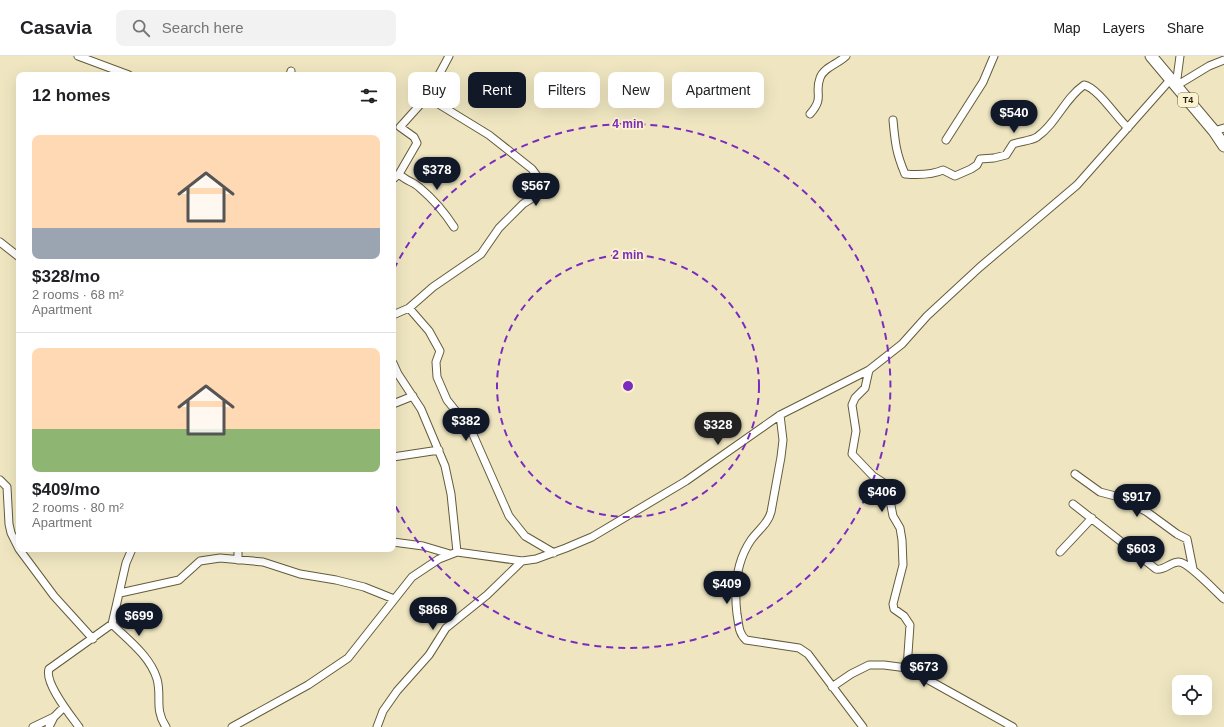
<!DOCTYPE html>
<meta charset="utf-8">
<style>
body{margin:0;font-family:Arial,sans-serif;background:#f2f2f2;color:#202124;height:100vh;display:flex;flex-direction:column;font-size:15px;white-space:nowrap}
*{box-sizing:border-box;margin:0}
p{font-size:13px;color:#757577}
.icon{flex:none;width:22px;height:22px;fill:none;stroke:currentColor;stroke-width:2;stroke-linecap:round;stroke-linejoin:round}
.map{position:relative;flex:1;overflow:hidden}
.drawer{position:absolute;left:16px;top:16px;width:380px;height:480px;display:flex;flex-direction:column;background:#fff;border-radius:8px;box-shadow:0 4px 16px #0002}
.drawer>*{flex:none}
.banner{position:absolute;left:408px;top:16px;width:380px;height:36px;display:flex;gap:8px}
.buttons{position:absolute;left:1172px;top:619px;display:grid;gap:8px}
.buttons a{display:grid;place-items:center;width:40px;height:40px;border-radius:8px;background:#fff;box-shadow:0 4px 16px #0002;font-size:20px}
.price{position:absolute;translate:-50% -34px;padding:0 9px;border-radius:14px;background:#111827;color:#fff;font-size:13px;line-height:26px;filter:drop-shadow(0 1px 2px #0008)}
.price::after{content:'';position:absolute;left:50%;top:24px;width:12px;height:9px;margin-left:-6px;background:inherit;clip-path:polygon(0 0,100% 0,50% 100%)}
.price.current{background:#222;color:#fff}
ul{padding:0;list-style:none}
li{display:grid;align-content:center;gap:8px;height:212px;padding:0 16px}
li+li{border-top:1px solid #e0e0e0}
li span{display:grid;place-items:center;height:124px;border-radius:8px;color:#555}
li>.icon{margin-inline-start:auto}
span .icon{width:72px;height:72px;fill:#fffc;stroke-width:1}
li b{font-size:17px}
h2{display:flex;justify-content:space-between;align-items:center;height:48px;padding:0 16px;font-size:17px}
.tag{padding:0 14px;border-radius:8px;background:#fff;box-shadow:0 4px 16px #0002;font-size:14px;line-height:36px}
.tag.current{background:#111827;color:#fff}
header{display:flex;align-items:center;gap:24px;box-sizing:border-box;height:56px;padding:0 20px;background:#fff;border-bottom:1px solid #e0e0e0}
header strong{font-size:19px}
nav{display:flex;gap:22px;margin-inline-start:auto;font-size:14px}
.search{width:280px;height:36px;background:#f2f2f2;display:flex;align-items:center;gap:10px;box-sizing:border-box;padding:0 14px;border-radius:8px;color:#757577;font-size:15px}
.map>svg:first-child{display:block}
</style>
<header>
<strong>Casavia</strong>
<div class="search"><svg class="icon" aria-label="search" viewBox="0 0 24 24"><circle cx="10" cy="10" r="6"/><path d="M15 15l6 6"/></svg>Search here</div>
<nav><a>Map</a><a>Layers</a><a>Share</a></nav>
</header>
<div class="map">
<svg width="1224" height="671" viewBox="0 0 1224 671">
<rect width="100%" height="100%" fill="#efe6c1"/>
<g fill="none" stroke-linecap="round" stroke-linejoin="round">
<defs>
<path id="minor" d="M 78,0 L 129,19
M 290,19 L 291,15
M 1176,30 L 1209,10 L 1224,4
M 1176,30 L 1180,0
M 810,58 C 825,41 814,38 820,22 C 824,11 838,8 846,0
M 893,64 C 895,86 896,97 905,118 C 917,119 932,119 943,114 L 955,120 L 971,113 L 977,109 L 980,103 L 994,102 L 1006,99 L 1013,88 C 1021,85 1031,85 1037,81 C 1057,67 1064,43 1084,29 C 1098,32 1116,61 1128,72
M 1214,75 L 1224,72
M 946,84 L 983,26 L 994,0
M 399,118 C 406,125 414,126 420,132 C 433,143 445,157 454,171
M 393,123 L 399,118 L 417,87 L 414,81 L 400,71 L 427,41 L 449,0
M 0,186 L 19,201
M 409,252 L 429,275 L 440,295 L 436,306 L 437,321 L 447,344 L 471,374 L 509,460 L 525,480 L 554,497
M 393,259 L 409,252 L 433,231 L 481,198 L 499,172 L 523,148 L 537,139 L 542,133 L 540,124 L 532,113 L 489,79 L 427,41
M 393,307 L 398,318 L 421,353 L 445,410 L 451,438 L 457,496
M 869,314 L 865,332 L 855,342 L 852,349 L 856,375 L 852,398 L 873,420 L 887,429 L 893,460 L 900,472 L 902,484 L 903,509 L 893,548 L 894,553 L 904,560 L 910,569 L 907,612
M 393,348 L 413,340
M 780,359 L 783,384 L 781,401 L 771,456 C 768,468 758,474 751,484 C 736,506 734,533 737,558 C 739,568 738,577 746,584 L 799,592 L 808,598 L 863,671
M 393,401 L 439,394
M 1075,418 L 1100,436 L 1119,441 L 1147,456 L 1177,478 L 1187,483 L 1193,513
M 0,424 L 7,431 L 9,468 L 11,477 L 19,493
M 1073,448 L 1156,513 C 1164,515 1170,506 1179,506 C 1188,506 1215,535 1224,543
M 393,486 L 423,490 L 450,498
M 19,493 L 54,540 L 93,583
M 132,493 L 126,507 L 112,568 C 128,584 150,600 157,623 C 162,641 154,653 166,671
M 1060,496 L 1092,462
M 238,504 L 238,493
M 120,537 L 179,524 L 200,505 L 220,502 L 263,506 L 300,518 L 336,524 L 364,531 L 394,543
M 832,631 L 851,618 L 869,609 L 884,609 L 907,612 L 1013,671
M 33,671 L 54,661
M 49,671 L 54,661 L 64,651
M 79,671 C 71,660 44,627 49,613 L 112,568
M 232,671 L 308,629 L 348,602 L 412,521 L 439,503 L 457,496 L 522,505 L 536,503 L 566,492 L 592,481 L 686,425 L 780,359 L 869,314 L 902,288 L 927,260 L 980,211 L 1077,129 L 1170,24
M 377,671 L 383,655 L 397,635 L 429,599 L 446,572 L 487,539 L 522,505"/>
<path id="trunk" d="M 1151,0 L 1214,75 L 1224,90"/>
</defs>
<!-- minor casing -->
<use href="#minor" stroke="#635c3b" stroke-width="9"/>
<!-- trunk casing -->
<use href="#trunk" stroke="#635c3b" stroke-width="13"/>
<!-- minor -->
<use href="#minor" stroke="#fff" stroke-width="7"/>
<!-- trunk -->
<use href="#trunk" stroke="#fff" stroke-width="11"/>
</g>
<!-- distance rings -->
<g fill="none" stroke="#7b2cbf" stroke-width="2" stroke-dasharray="7 5">
<circle cx="628" cy="330" r="131"/>
<path d="M394 213A262 262 0 1 1 394 447"/>
</g>
<g text-anchor="middle" stroke-width="3.5" stroke-linejoin="round" paint-order="stroke">
<!-- shield labels -->
<rect fill="#fcf3ce" stroke="#66604c" stroke-width="1" x="1178" y="37" width="20" height="14" rx="3"/>
<g font-size="9" font-weight="bold" fill="#252114">
<text x="1188" y="47">T4</text>
</g>
</g>
<circle cx="628" cy="330" r="6" fill="#7b2cbf" stroke="#fcf3ce" stroke-width="2"/>
<g font-size="12" text-anchor="middle" font-weight="bold" fill="#7b2cbf" stroke="#fcf3ce" stroke-width="3.5" stroke-linejoin="round" paint-order="stroke">
<text x="628" y="72">4 min</text>
<text x="628" y="203">2 min</text>
</g>
</svg>
<div class="buttons">
<a><svg class="icon" aria-label="locate" viewBox="0 0 24 24"><circle cx="12" cy="12" r="6"/><path d="M12 2v4M12 18v4M2 12h4M18 12h4"/></svg></a>
</div>
<b class="price" style="left:1014px;top:78px">$540</b>
<b class="price" style="left:437px;top:135px">$378</b>
<b class="price" style="left:536px;top:151px">$567</b>
<b class="price" style="left:466px;top:386px">$382</b>
<b class="price current" style="left:718px;top:390px">$328</b>
<b class="price" style="left:882px;top:457px">$406</b>
<b class="price" style="left:1137px;top:462px">$917</b>
<b class="price" style="left:1141px;top:514px">$603</b>
<b class="price" style="left:727px;top:549px">$409</b>
<b class="price" style="left:433px;top:575px">$868</b>
<b class="price" style="left:139px;top:581px">$699</b>
<b class="price" style="left:924px;top:632px">$673</b>
<div class="banner">
<a class="tag">Buy</a>
<a class="tag current">Rent</a>
<a class="tag">Filters</a>
<a class="tag">New</a>
<a class="tag">Apartment</a>
</div>
<section class="drawer">
<h2>12 homes<svg class="icon" aria-label="filters" viewBox="0 0 24 24"><path d="M4 7h16M4 17h16"/><circle cx="9" cy="7" r="2"/><circle cx="15" cy="17" r="2"/></svg></h2>
<ul>
<li><span style="background:linear-gradient(#ffd9b3 75%,#9aa5b1 0)"><svg class="icon" aria-label="home" viewBox="0 0 24 24"><path d="M3 11l9-7 9 7M6 9v11h12V9"/></svg></span><div><b>$328/mo</b><p>2 rooms · 68 m²</p><p>Apartment</p></div></li>
<li><span style="background:linear-gradient(#ffd9b3 65%,#8fb573 0)"><svg class="icon" aria-label="home" viewBox="0 0 24 24"><path d="M3 11l9-7 9 7M6 9v11h12V9"/></svg></span><div><b>$409/mo</b><p>2 rooms · 80 m²</p><p>Apartment</p></div></li>
</ul>
</section>
</div>
